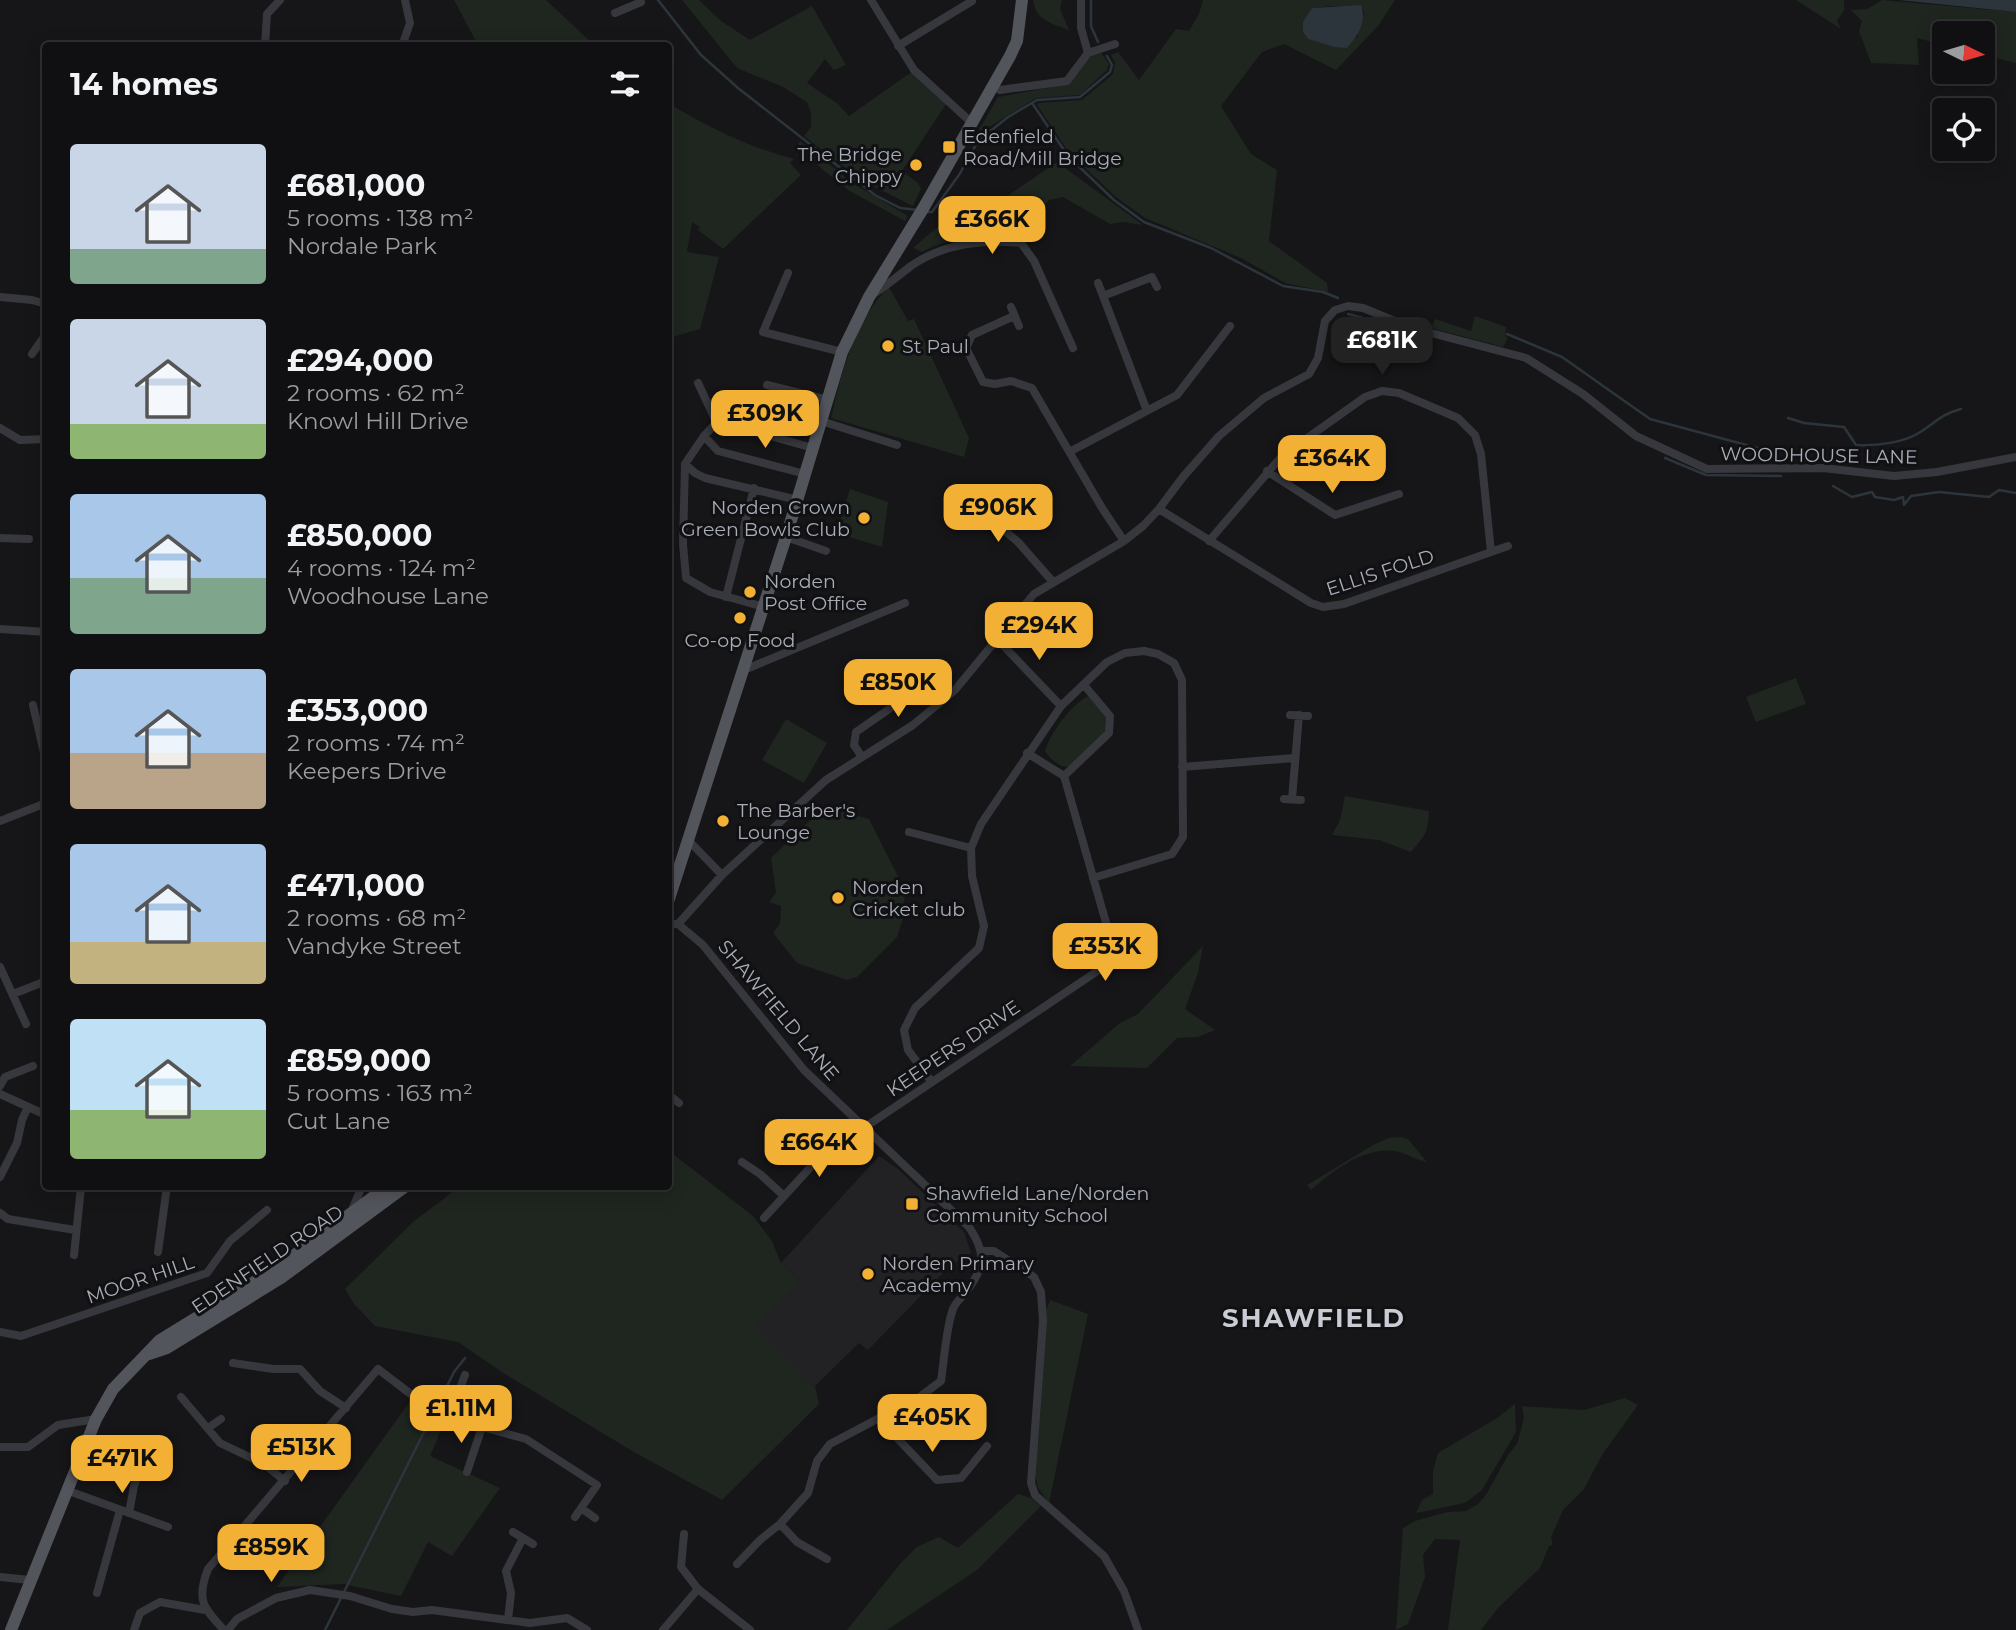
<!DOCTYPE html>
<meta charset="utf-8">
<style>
body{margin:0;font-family:Montserrat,sans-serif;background:#1e1e20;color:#f1f3f6;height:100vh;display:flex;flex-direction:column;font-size:26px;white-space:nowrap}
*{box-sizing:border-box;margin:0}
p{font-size:23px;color:#9c9d9f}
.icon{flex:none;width:38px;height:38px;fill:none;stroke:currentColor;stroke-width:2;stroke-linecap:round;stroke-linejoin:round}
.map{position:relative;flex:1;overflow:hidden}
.sheet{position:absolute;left:42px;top:42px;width:630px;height:1148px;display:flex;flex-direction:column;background:#101012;border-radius:7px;box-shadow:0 4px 18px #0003,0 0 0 2px #303032}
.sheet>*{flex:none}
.needle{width:46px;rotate:95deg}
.tools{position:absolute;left:1932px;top:21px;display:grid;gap:14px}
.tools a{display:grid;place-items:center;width:63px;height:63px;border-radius:7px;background:#101012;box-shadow:0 4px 18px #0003,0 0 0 2px #303032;font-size:35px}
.price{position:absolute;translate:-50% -60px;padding:0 16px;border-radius:14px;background:#f2b134;color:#111;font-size:23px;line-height:46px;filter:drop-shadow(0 2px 4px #0008)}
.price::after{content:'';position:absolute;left:50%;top:42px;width:21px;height:16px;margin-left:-10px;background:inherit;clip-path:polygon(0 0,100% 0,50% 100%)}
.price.selected{background:#222;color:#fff}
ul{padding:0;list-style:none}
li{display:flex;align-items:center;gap:21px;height:175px;padding:0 28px}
li span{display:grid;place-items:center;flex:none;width:196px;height:140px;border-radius:7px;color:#555}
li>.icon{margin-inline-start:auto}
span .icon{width:84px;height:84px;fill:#fffc;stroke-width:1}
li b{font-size:30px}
h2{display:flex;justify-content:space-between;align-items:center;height:84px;padding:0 28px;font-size:30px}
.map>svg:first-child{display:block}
</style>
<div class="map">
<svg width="2016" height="1630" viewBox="0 0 2016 1630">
<rect width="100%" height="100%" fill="#161618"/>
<!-- built -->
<path fill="#222225" d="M 879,1156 L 898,1169 L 964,1232 L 971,1253 L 950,1266 L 868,1350 L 859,1343 L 815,1386 L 755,1326 L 801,1282 L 781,1263 Z"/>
<!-- green -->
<path fill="#1e261f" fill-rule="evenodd" d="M 454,0 L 546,0 L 594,45 L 539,46 L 537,43 L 536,46 L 478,45 Z
M 682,0 L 699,0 L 721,21 L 750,40 L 812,6 L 846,65 L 834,70 L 825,59 L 807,83 L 838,104 L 849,116 L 913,71 L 946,104 L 902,171 L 918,183 L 921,189 L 913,206 L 861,180 L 804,136 L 811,127 L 811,113 L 807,102 L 783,87 L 737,68 Z
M 1033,0 L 1062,0 L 1060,9 L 1069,30 C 1053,24 1035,20 1033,0 Z
M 1203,0 L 1395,0 L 1378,26 L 1336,70 L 1284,44 L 1262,52 L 1221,106 L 1251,154 L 1277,170 L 1269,241 L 1327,283 L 1328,292 L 1285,283 L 1241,258 L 1145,218 L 1116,197 L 1070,154 L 1037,105 L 1039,103 L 1082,100 L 1113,74 L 1115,63 L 1111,55 L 1118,52 L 1139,80 L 1176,29 L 1189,31 L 1199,14 ZM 1332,6 L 1361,6 L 1364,13 L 1357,37 L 1318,41 L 1308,39 L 1303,32 L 1312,8 Z
M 1796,0 L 1844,0 L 1844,10 L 1837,21 L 1841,29 Z
M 1882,0 L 2016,12 L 2016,63 L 1983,55 L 1983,33 L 1944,33 L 1944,45 L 1917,38 L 1919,65 L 1871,63 L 1859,31 L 1862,21 L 1851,10 L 1867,9 Z
M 1101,53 L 1109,64 L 1107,70 L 1080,95 L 1036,98 L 976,135 L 998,97 L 1068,84 L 1091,56 Z
M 668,103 C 709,128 749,147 794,159 L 790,163 L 801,175 L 723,249 L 698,230 L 700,227 L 692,222 L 687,252 L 719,257 L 700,329 L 669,338 Z
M 800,141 L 854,184 L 908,216 L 905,221 L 848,190 L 823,170 L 798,144 Z
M 1057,162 L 1143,225 L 1123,222 L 1110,224 L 1063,197 L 1049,200 L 1020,236 C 986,234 953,235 922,252 L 913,248 L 942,223 L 994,205 Z
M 889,287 L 908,321 L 914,319 L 969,438 L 964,457 L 831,418 C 841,374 855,319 889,287 Z
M 1475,316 L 1506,327 L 1505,336 L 1508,338 L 1503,347 L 1431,328 L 1435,319 L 1471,331 Z
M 850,489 L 888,502 L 882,547 L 836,533 Z
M 1796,678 L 1806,704 L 1756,722 L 1746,697 Z
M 1086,697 L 1091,697 L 1109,717 L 1108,732 L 1068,767 C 1059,767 1050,759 1045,751 C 1051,732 1069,708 1086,697 Z
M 786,719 L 827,743 L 804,783 L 762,760 Z
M 1345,796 L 1429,811 C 1428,834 1425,835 1411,852 L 1379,840 L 1332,835 L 1340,820 Z
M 824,807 L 869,819 L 905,890 L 903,918 L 897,937 L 857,977 L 847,980 L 797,963 L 773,933 L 780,923 L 781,906 L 769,902 L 776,893 L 771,858 Z
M 1203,946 L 1198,973 L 1185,1009 L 1215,1030 L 1198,1037 L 1177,1038 L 1147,1068 L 1070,1066 L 1120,1023 L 1138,1014 Z
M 1401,1137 L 1408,1139 L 1427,1162 C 1416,1160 1406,1153 1395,1151 C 1363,1147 1333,1171 1311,1190 L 1307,1185 L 1373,1145 L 1389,1138 Z
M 669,1151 L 753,1216 L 772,1241 L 781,1263 L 801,1282 L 756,1326 L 815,1386 L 819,1404 L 722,1500 L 632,1451 L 502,1372 L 458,1342 L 375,1326 L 354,1304 L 345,1289 L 413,1222 L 459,1187 L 668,1186 Z
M 1050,1300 L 1088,1314 L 1049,1503 L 1038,1488 L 1034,1470 L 1046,1310 Z
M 413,1397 L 431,1413 L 446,1418 L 430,1456 L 500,1488 L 452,1556 L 428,1542 L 401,1596 L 343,1584 L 277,1587 Z
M 1625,1398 L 1638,1405 L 1602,1455 L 1584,1489 L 1563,1510 L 1551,1537 L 1553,1545 L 1549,1546 L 1540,1568 L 1498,1608 L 1481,1630 L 1448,1630 L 1460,1540 L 1435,1539 L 1423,1555 L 1425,1577 L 1408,1624 L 1396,1630 L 1403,1528 L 1415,1521 L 1448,1512 L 1466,1511 L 1478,1504 L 1486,1495 L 1508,1455 L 1517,1444 L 1524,1418 L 1522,1406 L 1584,1410 Z
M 1515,1404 L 1516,1432 L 1482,1490 L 1465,1503 L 1416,1513 L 1422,1500 L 1433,1494 L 1433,1471 L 1438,1453 L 1497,1418 Z
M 1018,1494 L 1031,1498 L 1041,1506 L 977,1570 L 887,1630 L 847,1630 L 900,1564 L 917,1547 L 939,1537 L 958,1548 Z"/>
<!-- water -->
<path fill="#2c353c" d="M 1899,0 L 2016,0 L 2016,12 Z
M 1361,5 C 1367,22 1358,36 1347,48 L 1335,47 L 1308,39 L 1303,32 L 1303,22 L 1312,8 Z"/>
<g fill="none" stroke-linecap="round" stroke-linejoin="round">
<!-- stream -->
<path stroke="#2c353c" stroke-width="2.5" d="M 658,0 L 701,55 L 738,88 L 875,195 L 900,208 L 918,210
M 1091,0 L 1091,26 L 1098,42
M 1032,103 L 1068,156 L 1114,200 L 1144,222 L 1211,248 L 1283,286 L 1323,292 L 1338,298
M 928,212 L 932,212 L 959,175 L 978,141 L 1008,117 L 1037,100 L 1080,97 L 1110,72 L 1112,65 L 1107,56
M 1348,314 L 1408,330
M 1507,334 L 1562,357 L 1650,419 L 1776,453
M 1788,418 L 1804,423 L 1844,427 L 1856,445 C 1876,446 1905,443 1922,431 C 1937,421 1942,414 1961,409
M 1665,458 L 1706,475 L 1781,476
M 1833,486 L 1852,497 L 1872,492 L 1875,497 L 1894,500 L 1903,497 L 1904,505 L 1911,496 L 1939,492 L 1989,497 L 1999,490 L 2016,493
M 325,1630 L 454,1372 L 465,1358"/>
<!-- minor -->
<path stroke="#37383d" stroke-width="8" d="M 871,0 L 914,70 L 972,123
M 1081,0 L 1081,28 L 1088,53
M 615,13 L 641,2
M 265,46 L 267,14 L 280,0
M 402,46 L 410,23 L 405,0
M 898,46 L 972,1
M 993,86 L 1000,90 L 1067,81 L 1088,53 L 1115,44
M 788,273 L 763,332 L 842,352
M 1098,283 L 1103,296
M 872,295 C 886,286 898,276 911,266 C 944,243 983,239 1021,243 L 1034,261 L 1073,348
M 0,297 L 32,300 L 46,304
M 1011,307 L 1019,326
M 1014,316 L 972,335 L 966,348 L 983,382 L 995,384 L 1011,381 L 1032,388 L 1102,508 L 1124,541
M 32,354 L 46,334
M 698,383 L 714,417 L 724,423 L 813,448
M 767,385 L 828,400
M 1147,411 L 1103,296 L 1152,277 L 1157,287
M 821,421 L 897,445
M 0,428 L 20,440 L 46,439
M 704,436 L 718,451 L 805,474
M 1071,451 L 1177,395 L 1230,326
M 685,464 L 683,544 L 686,578 L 710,592 L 764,607
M 685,464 L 695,473 L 705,478 L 798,500
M 685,464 L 704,436 L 719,420
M 1267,471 L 1335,515 L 1399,494
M 957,491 L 1018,542 L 1053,582
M 1159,509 L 1311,603 L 1323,607 L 1344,604 L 1508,546
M 786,537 L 826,551
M 0,538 L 29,539
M 1209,541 L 1282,456 L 1365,397 L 1382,391 L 1399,393 L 1458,418 L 1475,435 L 1481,454 L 1491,552
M 726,597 L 754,488
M 0,629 L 46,632
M 996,638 L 1061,706
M 744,670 L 905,603
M 33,705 L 46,761
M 1290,715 L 1308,716
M 862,757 L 854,745 L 856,732 L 934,678 L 939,676 L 944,681
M 1182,767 L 1294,758
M 1064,776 L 1109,733 L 1110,716 L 1084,685
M 1284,799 L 1301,800
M 1292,799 L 1299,715
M 0,821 L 46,803
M 909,832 L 971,848
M 689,841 L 722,875
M 668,924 L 678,924 L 703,945 L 804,1070 L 969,1227 C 987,1254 985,1267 966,1292 C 962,1297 955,1303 953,1309 C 946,1328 944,1361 941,1381 L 921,1396 L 830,1444 L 817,1461 L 808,1493 L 780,1524 L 760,1540 L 737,1564
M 678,924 L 722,875 L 826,780 L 913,725 L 955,690 L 1034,594 L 1124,541 L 1143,526 L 1159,509 L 1183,477 L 1219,436 L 1264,398 L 1309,374 L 1318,358 L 1325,321 L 1335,310 L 1348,306 L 1363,308 L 1412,328 L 1526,358 L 1583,394 L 1636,436 L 1707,469 L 1823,468 L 1894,476 L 1937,472 L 2016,457
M 0,967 L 26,1024
M 13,994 L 46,981
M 931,1081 L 908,1050 L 904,1030 L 915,1008 L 979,948 L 984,926 L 972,876 L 971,848 L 981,824 L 1061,706 L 1107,662 L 1125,653 L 1144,651 L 1158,654 L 1174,663 L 1182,680 L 1183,837 L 1172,854 L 1093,878
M 0,1086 L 5,1077 L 33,1066
M 0,1094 L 46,1115
M 668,1094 L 679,1103
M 742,1162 L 760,1174 L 784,1196
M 0,1177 L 17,1143 L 22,1120 L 28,1107
M 352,1210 L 362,1186
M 0,1213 L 8,1219 L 75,1230
M 764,1218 L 819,1158 L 1099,970 L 1113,947 L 1064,776 L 1027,753
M 982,1251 L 994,1251 L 1034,1277 L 1041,1292 L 1043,1321 L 1031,1483 L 1035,1495 L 1104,1556 L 1124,1591 L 1138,1630
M 158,1252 L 167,1186
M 74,1255 L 81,1187
M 0,1332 L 21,1336 L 207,1273 L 230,1241 L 267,1210
M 233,1363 L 273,1369 L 300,1369 L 320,1391 L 346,1408
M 181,1397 L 220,1443 L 264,1464 L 285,1481
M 450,1415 L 465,1375
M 879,1419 L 937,1480 L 961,1478 L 987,1446
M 208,1428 L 221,1419
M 0,1447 L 28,1447 L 58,1425 L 96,1419
M 467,1472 L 482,1427
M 66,1490 L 168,1527
M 581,1508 L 595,1518
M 129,1513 L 134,1486 L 147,1452
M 780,1524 L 797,1542 L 827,1559
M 513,1532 L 533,1544
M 684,1534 L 681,1567 L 698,1589
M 0,1577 L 30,1580
M 97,1593 L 120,1510
M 508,1620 L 511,1593 L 506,1571 L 523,1538
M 134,1630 L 140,1613 L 160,1602 L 205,1610
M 224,1630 C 203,1608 196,1599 208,1569 L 378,1369 L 429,1408 L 482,1427 L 526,1439 L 597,1485 L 575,1517
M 228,1630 L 237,1619 L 276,1598 L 310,1590 L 350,1596 L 392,1609 L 413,1612 L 432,1610 L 530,1623 L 567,1618 L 587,1630
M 663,1630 L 698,1589 L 750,1630"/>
<!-- primary -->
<path stroke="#53555c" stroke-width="12" d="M 668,902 L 786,537 L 842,352 L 869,297 L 924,207 L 1010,56 L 1017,41 L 1022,0
M 149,1354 L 167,1348 L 281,1278 L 406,1186
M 11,1630 L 96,1419 L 113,1389 L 160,1340 L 274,1270 L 388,1186"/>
</g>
<!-- markers -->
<g fill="#f2b134" stroke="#111113" stroke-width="2.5">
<rect x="942" y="140" width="14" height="14" rx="3.5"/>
<circle cx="916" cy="165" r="7"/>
<circle cx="888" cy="346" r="7"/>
<circle cx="864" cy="518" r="7"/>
<circle cx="750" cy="592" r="7"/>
<circle cx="740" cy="618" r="7"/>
<circle cx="723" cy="821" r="7"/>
<circle cx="838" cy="898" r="7"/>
<rect x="905" y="1197" width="14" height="14" rx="3.5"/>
<circle cx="868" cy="1274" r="7"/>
</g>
<g text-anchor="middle" stroke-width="6" stroke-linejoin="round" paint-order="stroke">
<!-- poi labels -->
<g font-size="19" fill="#a8adb8" stroke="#111113" text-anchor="start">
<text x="963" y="143">Edenfield<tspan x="963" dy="22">Road/Mill Bridge</tspan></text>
<text x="902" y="161" text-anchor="end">The Bridge<tspan x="902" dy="22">Chippy</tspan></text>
<text x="902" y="353">St Paul</text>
<text x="850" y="514" text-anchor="end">Norden Crown<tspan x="850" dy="22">Green Bowls Club</tspan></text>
<text x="764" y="588">Norden<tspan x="764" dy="22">Post Office</tspan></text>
<text x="740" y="647" text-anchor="middle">Co-op Food</text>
<text x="737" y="817">The Barber's<tspan x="737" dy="22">Lounge</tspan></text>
<text x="852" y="894">Norden<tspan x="852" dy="22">Cricket club</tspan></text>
<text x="926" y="1200">Shawfield Lane/Norden<tspan x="926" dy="22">Community School</tspan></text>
<text x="882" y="1270">Norden Primary<tspan x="882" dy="22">Academy</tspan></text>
</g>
<!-- street labels -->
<g font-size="19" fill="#a8adb8" stroke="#111113">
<text transform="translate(1819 455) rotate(1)" y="7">WOODHOUSE LANE</text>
<text transform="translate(1380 572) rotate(-18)" y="7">ELLIS FOLD</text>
<text transform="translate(779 1010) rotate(50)" y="7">SHAWFIELD LANE</text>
<text transform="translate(953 1048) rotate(-34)" y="7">KEEPERS DRIVE</text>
<text transform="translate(267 1259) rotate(-34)" y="7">EDENFIELD ROAD</text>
<text transform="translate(140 1279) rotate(-19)" y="7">MOOR HILL</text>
</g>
<!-- district labels -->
<g font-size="26" font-weight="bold" letter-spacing="2" fill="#c9ccd4" stroke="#111113">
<text x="1314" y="1327">SHAWFIELD</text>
</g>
</g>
</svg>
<div class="tools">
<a><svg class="needle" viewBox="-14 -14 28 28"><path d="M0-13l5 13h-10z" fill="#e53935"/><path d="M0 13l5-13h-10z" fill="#9c9d9f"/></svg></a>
<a><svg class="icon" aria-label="locate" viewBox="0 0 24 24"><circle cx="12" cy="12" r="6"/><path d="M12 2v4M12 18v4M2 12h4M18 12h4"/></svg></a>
</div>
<b class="price" style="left:992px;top:256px">£366K</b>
<b class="price selected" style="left:1382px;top:377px">£681K</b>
<b class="price" style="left:765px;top:450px">£309K</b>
<b class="price" style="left:1332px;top:495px">£364K</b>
<b class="price" style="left:998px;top:544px">£906K</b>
<b class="price" style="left:1039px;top:662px">£294K</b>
<b class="price" style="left:898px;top:719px">£850K</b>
<b class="price" style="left:1105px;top:983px">£353K</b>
<b class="price" style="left:819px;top:1179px">£664K</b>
<b class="price" style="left:461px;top:1445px">£1.11M</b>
<b class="price" style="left:932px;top:1454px">£405K</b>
<b class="price" style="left:301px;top:1484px">£513K</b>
<b class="price" style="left:122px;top:1495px">£471K</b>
<b class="price" style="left:271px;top:1584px">£859K</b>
<section class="sheet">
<h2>14 homes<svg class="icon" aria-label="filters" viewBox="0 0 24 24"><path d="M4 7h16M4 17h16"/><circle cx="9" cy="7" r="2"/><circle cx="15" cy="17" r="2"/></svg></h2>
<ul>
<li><span style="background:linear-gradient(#c9d6e8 75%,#7fa58c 0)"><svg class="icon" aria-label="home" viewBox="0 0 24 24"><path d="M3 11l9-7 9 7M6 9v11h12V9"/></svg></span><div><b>£681,000</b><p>5 rooms · 138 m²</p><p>Nordale Park</p></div></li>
<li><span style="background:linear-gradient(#c9d6e8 75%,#8fb573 0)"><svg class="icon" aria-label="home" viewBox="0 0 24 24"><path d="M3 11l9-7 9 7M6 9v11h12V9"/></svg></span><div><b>£294,000</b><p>2 rooms · 62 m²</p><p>Knowl Hill Drive</p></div></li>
<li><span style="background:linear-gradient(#a9c7e8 60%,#7fa58c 0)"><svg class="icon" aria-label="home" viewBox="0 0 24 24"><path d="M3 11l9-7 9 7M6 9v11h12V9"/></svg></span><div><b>£850,000</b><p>4 rooms · 124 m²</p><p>Woodhouse Lane</p></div></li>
<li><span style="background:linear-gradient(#a9c7e8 60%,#b9a48a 0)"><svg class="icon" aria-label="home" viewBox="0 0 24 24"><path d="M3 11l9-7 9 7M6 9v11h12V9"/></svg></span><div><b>£353,000</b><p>2 rooms · 74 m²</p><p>Keepers Drive</p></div></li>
<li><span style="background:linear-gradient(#a9c7e8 70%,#c2b280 0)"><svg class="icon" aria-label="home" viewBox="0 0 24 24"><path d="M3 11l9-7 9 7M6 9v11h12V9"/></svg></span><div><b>£471,000</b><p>2 rooms · 68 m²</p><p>Vandyke Street</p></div></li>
<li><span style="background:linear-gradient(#bfe0f5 65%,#8fb573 0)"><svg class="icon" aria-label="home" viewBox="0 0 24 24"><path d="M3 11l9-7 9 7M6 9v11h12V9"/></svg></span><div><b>£859,000</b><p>5 rooms · 163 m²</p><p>Cut Lane</p></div></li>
</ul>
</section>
</div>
